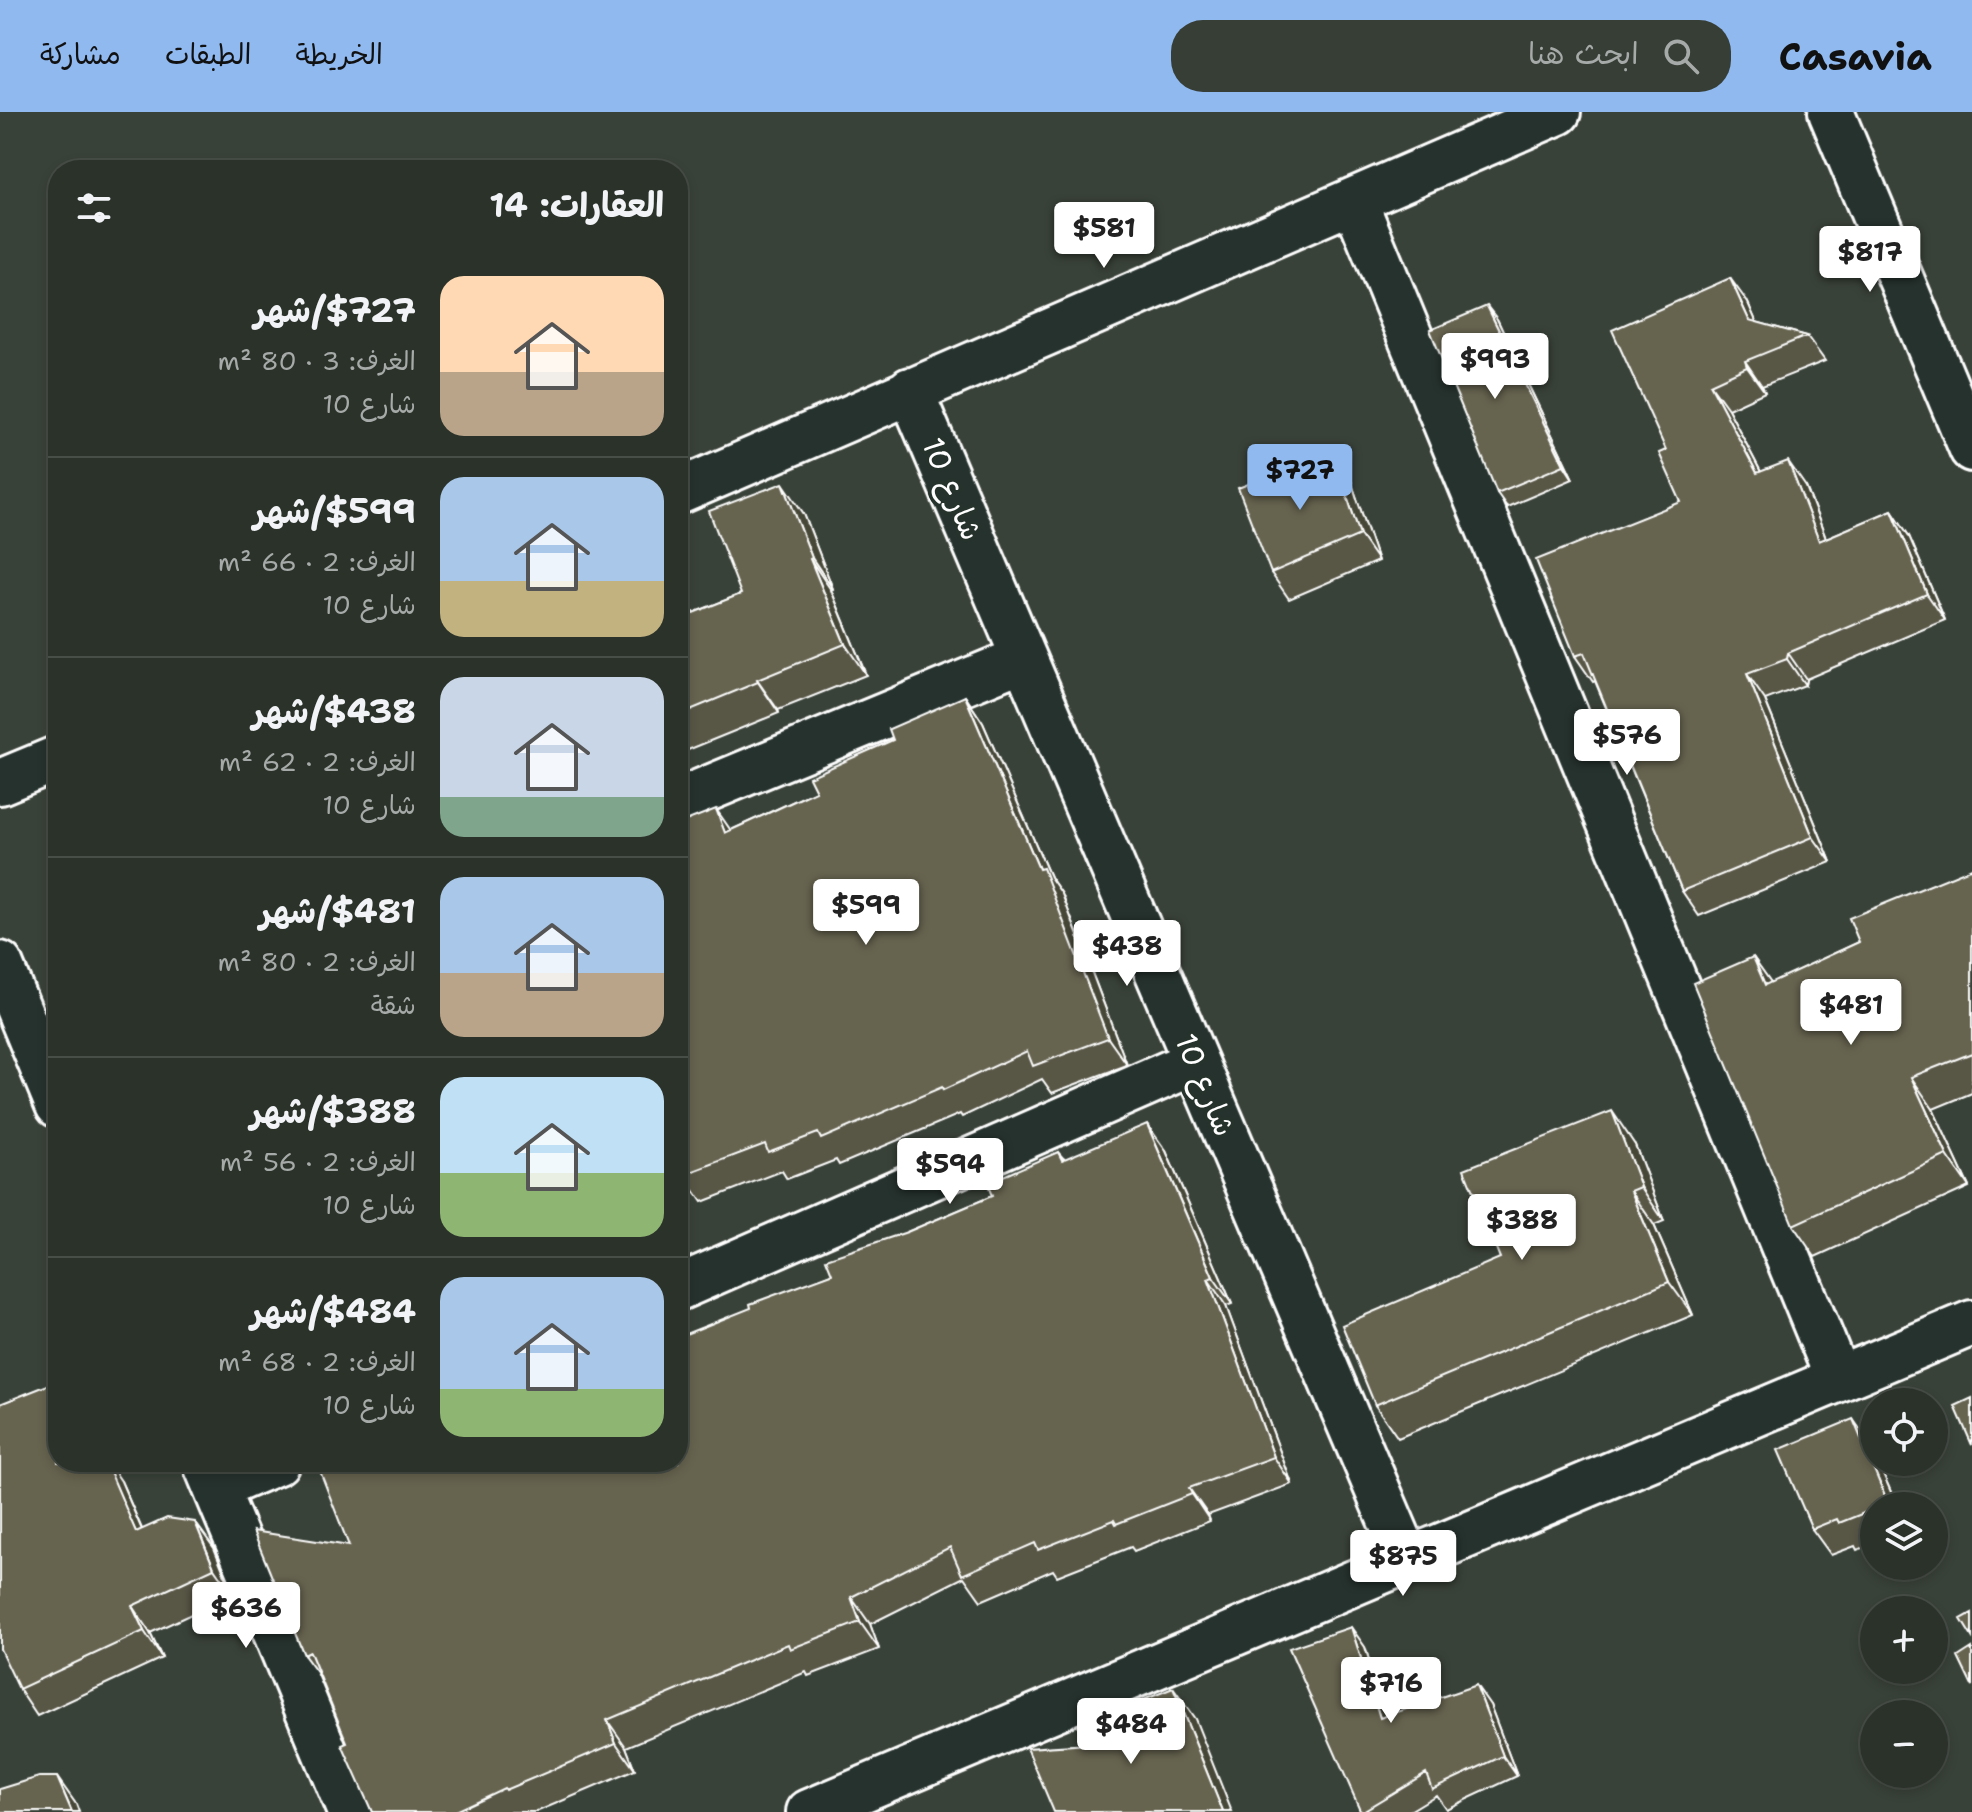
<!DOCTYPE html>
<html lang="ar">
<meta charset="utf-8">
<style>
body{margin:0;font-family:"Shantell Sans","Playpen Sans Arabic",sans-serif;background:#373e36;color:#f1f3f6;direction:rtl;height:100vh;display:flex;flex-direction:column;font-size:30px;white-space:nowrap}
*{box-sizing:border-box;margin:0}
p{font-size:26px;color:#a6aaa8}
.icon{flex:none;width:44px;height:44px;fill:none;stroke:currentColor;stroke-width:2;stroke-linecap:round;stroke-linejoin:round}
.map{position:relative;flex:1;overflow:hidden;direction:ltr}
.sheet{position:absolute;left:48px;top:48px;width:640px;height:1312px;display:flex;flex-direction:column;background:#2b322a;border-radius:32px;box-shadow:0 4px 12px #0003,0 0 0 2px #474d47;direction:rtl}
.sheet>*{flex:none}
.tools{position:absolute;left:1860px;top:1276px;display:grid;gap:16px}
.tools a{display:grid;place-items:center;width:88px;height:88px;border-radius:50%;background:#2b322a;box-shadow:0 4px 12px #0003,0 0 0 2px #474d47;font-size:40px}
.price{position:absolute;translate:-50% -68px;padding:0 18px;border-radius:8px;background:#fff;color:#222;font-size:26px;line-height:52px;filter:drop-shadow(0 2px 4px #0008)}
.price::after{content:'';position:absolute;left:50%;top:48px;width:24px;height:18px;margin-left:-12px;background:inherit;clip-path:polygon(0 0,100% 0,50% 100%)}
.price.current{background:#90b9f0;color:#111}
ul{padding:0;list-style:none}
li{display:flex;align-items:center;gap:24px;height:200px;padding:0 24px}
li+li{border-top:2px solid #474d47}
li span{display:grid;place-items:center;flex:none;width:224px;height:160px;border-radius:24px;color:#555}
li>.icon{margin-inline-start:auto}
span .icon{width:96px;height:96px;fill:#fffc;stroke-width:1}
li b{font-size:34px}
h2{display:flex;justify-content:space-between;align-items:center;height:96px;padding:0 24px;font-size:34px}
header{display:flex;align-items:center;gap:48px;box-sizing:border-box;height:112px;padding:0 40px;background:#90b9f0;color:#111}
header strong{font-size:38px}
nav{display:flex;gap:44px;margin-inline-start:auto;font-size:28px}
.search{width:560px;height:72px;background:#373e36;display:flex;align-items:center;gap:20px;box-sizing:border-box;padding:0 28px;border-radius:32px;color:#a6aaa8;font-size:30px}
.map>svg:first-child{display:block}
</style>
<header>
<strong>Casavia</strong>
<div class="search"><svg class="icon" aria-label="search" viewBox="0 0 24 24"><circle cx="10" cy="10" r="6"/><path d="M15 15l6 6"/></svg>ابحث هنا</div>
<nav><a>الخريطة</a><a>الطبقات</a><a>مشاركة</a></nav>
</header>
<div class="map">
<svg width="1972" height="1700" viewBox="0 0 1972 1700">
<rect width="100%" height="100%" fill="#394238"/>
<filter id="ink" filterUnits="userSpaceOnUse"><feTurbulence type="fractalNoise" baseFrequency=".0125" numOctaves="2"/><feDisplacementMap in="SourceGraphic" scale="16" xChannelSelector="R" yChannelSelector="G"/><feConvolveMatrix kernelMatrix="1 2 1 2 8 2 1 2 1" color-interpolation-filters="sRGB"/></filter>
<g filter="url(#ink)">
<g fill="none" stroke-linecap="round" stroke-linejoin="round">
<defs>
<path id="minor" d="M 1831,0 L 1972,337
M 1354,88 L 1838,1267
M 910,278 L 1407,1447
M 678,380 L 1558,0
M 0,670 L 58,646
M 678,689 L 1024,546
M 0,852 L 58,993
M 678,1176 L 1195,950
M 205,1350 L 350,1700
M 216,1376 L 277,1350
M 809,1700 L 1972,1211"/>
</defs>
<!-- minor casing -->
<use href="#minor" stroke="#fff" stroke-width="50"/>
<!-- minor -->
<use href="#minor" stroke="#26332d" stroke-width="44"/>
</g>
<!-- wall -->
<path fill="#585645" stroke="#fff" stroke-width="2" d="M 1748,191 L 1756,210 L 1807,224 L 1825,249 L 1762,274 L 1765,280 L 1728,297 L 1761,360 L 1806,375 L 1826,426 L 1892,398 L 1909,424 L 1945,508 L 1806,567 L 1805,573 L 1765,588 L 1831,750 L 1699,804 L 1682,779 L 1595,569 L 1593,570 L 1575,544 L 1681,390 L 1666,338 Z
M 1497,207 L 1573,367 L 1507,395 L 1497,381 Z
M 1332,339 L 1350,366 L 1378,449 L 1289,487 L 1271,461 Z
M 804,402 L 833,477 L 831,478 L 866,563 L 778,598 L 779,601 L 678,642 L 678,507 L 741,482 Z
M 965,584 L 983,611 L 1050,765 L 1062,782 L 1127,953 L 1052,981 L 1042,967 L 962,1005 L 960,1002 L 839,1053 L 836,1048 L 787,1067 L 782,1059 L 702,1090 L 693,1077 L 678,1081 L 678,712 L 731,718 L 816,679 L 893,628 Z
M 1972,756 L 1972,981 L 1933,997 L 1969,1075 L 1815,1145 L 1793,1113 L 1753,845 L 1771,871 L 1859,830 Z
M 1635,1033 L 1664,1109 L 1654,1113 L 1693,1203 L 1398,1326 L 1375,1293 L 1500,1146 Z
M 1166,1039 L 1232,1192 L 1226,1194 L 1292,1372 L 1208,1403 L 1210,1409 L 1134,1439 L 1131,1435 L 1057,1464 L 1053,1458 L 981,1489 L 964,1465 L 870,1512 L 879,1537 L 808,1564 L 806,1560 L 626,1635 L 635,1658 L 536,1700 L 372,1700 L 321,1566 L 304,1543 L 349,1434 L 678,1350 L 751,1196 L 832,1162 L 907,1120 L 992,1084 L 1058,1040 L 1064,1047 Z
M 1871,1333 L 1874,1340 L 1874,1350 L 1878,1350 L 1897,1394 L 1874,1394 L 1874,1431 L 1857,1438 L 1855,1434 L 1831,1443 L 1812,1417 Z
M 58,1350 L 121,1369 L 142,1417 L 214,1436 L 233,1483 L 150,1521 L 162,1546 L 37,1604 L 19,1577 Z
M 1365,1535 L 1386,1603 L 1490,1593 L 1517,1664 L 1446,1697 L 1436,1683 L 1408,1700 L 1361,1700 Z"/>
<!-- shaded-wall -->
<path fill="#474638" stroke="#fff" stroke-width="2" d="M 1730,166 L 1748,191 L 1767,234 L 1749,208 Z
M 1487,194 L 1497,207 L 1573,367 L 1564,353 Z
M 1745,249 L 1762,274 L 1765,280 L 1747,255 Z
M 1710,272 L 1728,297 L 1775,387 L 1757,361 Z
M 1332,339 L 1350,366 L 1378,449 L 1360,423 Z
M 1788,349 L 1806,375 L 1837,455 L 1819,429 Z
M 783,371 L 804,402 L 833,477 L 812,446 Z
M 1892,398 L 1909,424 L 1945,508 L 1927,482 Z
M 810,447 L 831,478 L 866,563 L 845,532 Z
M 1788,541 L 1806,567 L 1805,573 L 1787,547 Z
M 1747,562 L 1765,588 L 1831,750 L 1813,725 Z
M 757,568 L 778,598 L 779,601 L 758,570 Z
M 965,584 L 983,611 L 1050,765 L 1062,782 L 1127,953 L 1108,926 L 1039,757 Z
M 716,697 L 734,723 L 725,721 Z
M 1753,845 L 1775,876 L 1765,873 Z
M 1911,965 L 1933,997 L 1969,1075 L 1947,1043 Z
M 1612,999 L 1635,1033 L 1664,1109 L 1641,1075 Z
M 1147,1012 L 1166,1039 L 1232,1192 L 1213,1165 Z
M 1631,1079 L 1654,1113 L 1693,1203 L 1669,1170 Z
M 1208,1167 L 1226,1194 L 1292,1372 L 1274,1345 Z
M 1853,1307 L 1871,1333 L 1874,1340 L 1874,1350 L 1878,1350 L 1897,1394 L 1890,1394 L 1888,1391 Z
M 101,1350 L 108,1350 L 121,1369 L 154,1446 L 136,1420 Z
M 1189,1376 L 1208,1403 L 1210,1409 L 1192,1382 Z
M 195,1410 L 214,1436 L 233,1483 L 214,1456 Z
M 851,1485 L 870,1512 L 879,1537 L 860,1510 Z
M 132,1494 L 150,1521 L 162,1546 L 144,1519 Z
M 1351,1515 L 1365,1535 L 1393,1625 L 1380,1606 Z
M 1476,1573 L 1490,1593 L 1517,1664 L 1503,1644 Z
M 1173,1576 L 1195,1607 L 1232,1700 L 1223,1700 Z
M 607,1608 L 626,1635 L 635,1658 L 616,1631 Z
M 57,1665 L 76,1692 L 79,1700 L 72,1700 Z"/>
<!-- building -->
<path fill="#666450" stroke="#fff" stroke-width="2" d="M 1730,166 L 1749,208 L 1807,224 L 1745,249 L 1747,255 L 1710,272 L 1757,361 L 1788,349 L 1819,429 L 1892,398 L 1927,482 L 1788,541 L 1787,547 L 1747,562 L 1813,725 L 1682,779 L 1584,541 L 1575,544 L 1536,448 L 1681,390 L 1659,341 L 1666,338 L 1612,218 Z
M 1487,194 L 1564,353 L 1497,381 L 1430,218 Z
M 1332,339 L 1360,423 L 1271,461 L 1238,376 Z
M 783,371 L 812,446 L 810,447 L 845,532 L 757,568 L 758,570 L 678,603 L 678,507 L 741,482 L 709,399 Z
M 965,584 L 1039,757 L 1043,756 L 1108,926 L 1033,954 L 1027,939 L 943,978 L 942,975 L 821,1027 L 818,1021 L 768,1040 L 765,1032 L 683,1063 L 678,1049 L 678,712 L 716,697 L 725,721 L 816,679 L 809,665 L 893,628 L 889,617 Z
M 58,707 L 58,721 L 53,709 Z
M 1972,756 L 1972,941 L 1911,965 L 1947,1043 L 1793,1113 L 1693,871 L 1753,845 L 1765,873 L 1859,830 L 1849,806 Z
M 1612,999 L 1641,1075 L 1631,1079 L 1669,1170 L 1375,1293 L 1342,1213 L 1500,1146 L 1464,1057 Z
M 1147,1012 L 1213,1165 L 1208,1167 L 1274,1345 L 1189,1376 L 1192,1382 L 1116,1412 L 1114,1408 L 1038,1438 L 1035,1431 L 962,1463 L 950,1435 L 851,1485 L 860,1510 L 790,1537 L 788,1532 L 607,1608 L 616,1631 L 505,1678 L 504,1676 L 453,1700 L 372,1700 L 342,1633 L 347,1631 L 310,1540 L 304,1543 L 253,1419 L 349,1434 L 320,1359 L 340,1350 L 678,1350 L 678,1225 L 751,1196 L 750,1192 L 832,1162 L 826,1147 L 907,1120 L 992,1084 L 987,1071 L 1058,1040 L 1062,1048 Z
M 58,1269 L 58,1350 L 106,1350 L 136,1420 L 167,1406 L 195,1410 L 214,1456 L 132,1494 L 144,1519 L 19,1577 L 0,1537 L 0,1292 Z
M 1972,1286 L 1972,1333 L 1955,1294 Z
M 1853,1307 L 1888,1391 L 1881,1394 L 1874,1394 L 1874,1397 L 1839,1411 L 1837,1407 L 1812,1417 L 1778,1338 Z
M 1972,1501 L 1972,1525 L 1961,1507 Z
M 1351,1515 L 1380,1606 L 1476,1573 L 1503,1644 L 1432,1677 L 1426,1661 L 1361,1700 L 1289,1536 Z
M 1972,1536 L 1972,1574 L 1958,1545 Z
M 1173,1576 L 1223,1700 L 1054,1700 L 1027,1636 L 1121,1630 L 1109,1602 Z
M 39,1665 L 57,1665 L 72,1700 L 0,1700 L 0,1677 Z"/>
</g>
<g text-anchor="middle" stroke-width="7" stroke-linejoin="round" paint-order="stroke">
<!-- street labels -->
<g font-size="30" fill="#fff" stroke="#26332d">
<text transform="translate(952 377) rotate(67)" y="10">شارع 10</text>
<text transform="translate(1205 973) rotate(67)" y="10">شارع 10</text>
</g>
</g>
</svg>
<div class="tools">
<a><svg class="icon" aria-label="locate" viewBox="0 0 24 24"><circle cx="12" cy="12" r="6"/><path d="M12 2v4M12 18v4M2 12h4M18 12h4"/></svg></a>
<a><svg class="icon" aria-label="layers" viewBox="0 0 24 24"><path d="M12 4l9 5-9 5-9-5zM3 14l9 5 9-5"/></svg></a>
<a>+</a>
<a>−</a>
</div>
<b class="price" style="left:1104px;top:158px">$581</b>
<b class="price" style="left:1870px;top:182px">$817</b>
<b class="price" style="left:1495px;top:289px">$993</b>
<b class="price current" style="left:1300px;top:400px">$727</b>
<b class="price" style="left:1627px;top:665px">$576</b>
<b class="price" style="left:866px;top:835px">$599</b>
<b class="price" style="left:1127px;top:876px">$438</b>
<b class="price" style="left:1851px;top:935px">$481</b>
<b class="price" style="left:950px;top:1094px">$594</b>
<b class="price" style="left:1522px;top:1150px">$388</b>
<b class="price" style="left:1403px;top:1486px">$875</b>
<b class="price" style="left:246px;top:1538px">$636</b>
<b class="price" style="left:1391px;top:1613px">$716</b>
<b class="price" style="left:1131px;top:1654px">$484</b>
<section class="sheet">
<h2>العقارات: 14<svg class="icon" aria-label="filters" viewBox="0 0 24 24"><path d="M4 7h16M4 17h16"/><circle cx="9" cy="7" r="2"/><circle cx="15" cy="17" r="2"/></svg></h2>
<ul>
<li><span style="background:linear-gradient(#ffd9b3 60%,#b9a48a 0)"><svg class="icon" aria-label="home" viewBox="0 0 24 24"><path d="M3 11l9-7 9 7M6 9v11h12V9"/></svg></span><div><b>$727/شهر</b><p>الغرف: 3 · 80 m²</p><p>شارع 10</p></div></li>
<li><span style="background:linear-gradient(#a9c7e8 65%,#c2b280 0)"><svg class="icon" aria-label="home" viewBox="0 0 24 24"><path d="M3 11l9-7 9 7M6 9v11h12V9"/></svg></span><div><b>$599/شهر</b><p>الغرف: 2 · 66 m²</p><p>شارع 10</p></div></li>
<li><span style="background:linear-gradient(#c9d6e8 75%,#7fa58c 0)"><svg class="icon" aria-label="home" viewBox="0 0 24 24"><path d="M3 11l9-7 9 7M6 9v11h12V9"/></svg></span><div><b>$438/شهر</b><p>الغرف: 2 · 62 m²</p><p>شارع 10</p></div></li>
<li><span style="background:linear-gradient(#a9c7e8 60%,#b9a48a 0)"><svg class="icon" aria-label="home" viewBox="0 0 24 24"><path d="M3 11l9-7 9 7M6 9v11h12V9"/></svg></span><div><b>$481/شهر</b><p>الغرف: 2 · 80 m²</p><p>شقة</p></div></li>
<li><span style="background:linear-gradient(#bfe0f5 60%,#8fb573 0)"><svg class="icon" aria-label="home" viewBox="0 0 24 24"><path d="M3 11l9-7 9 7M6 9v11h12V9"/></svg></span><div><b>$388/شهر</b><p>الغرف: 2 · 56 m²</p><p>شارع 10</p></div></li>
<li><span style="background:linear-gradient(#a9c7e8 70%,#8fb573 0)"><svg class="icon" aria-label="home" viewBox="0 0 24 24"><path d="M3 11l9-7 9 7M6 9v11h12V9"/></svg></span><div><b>$484/شهر</b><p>الغرف: 2 · 68 m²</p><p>شارع 10</p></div></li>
</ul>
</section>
</div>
